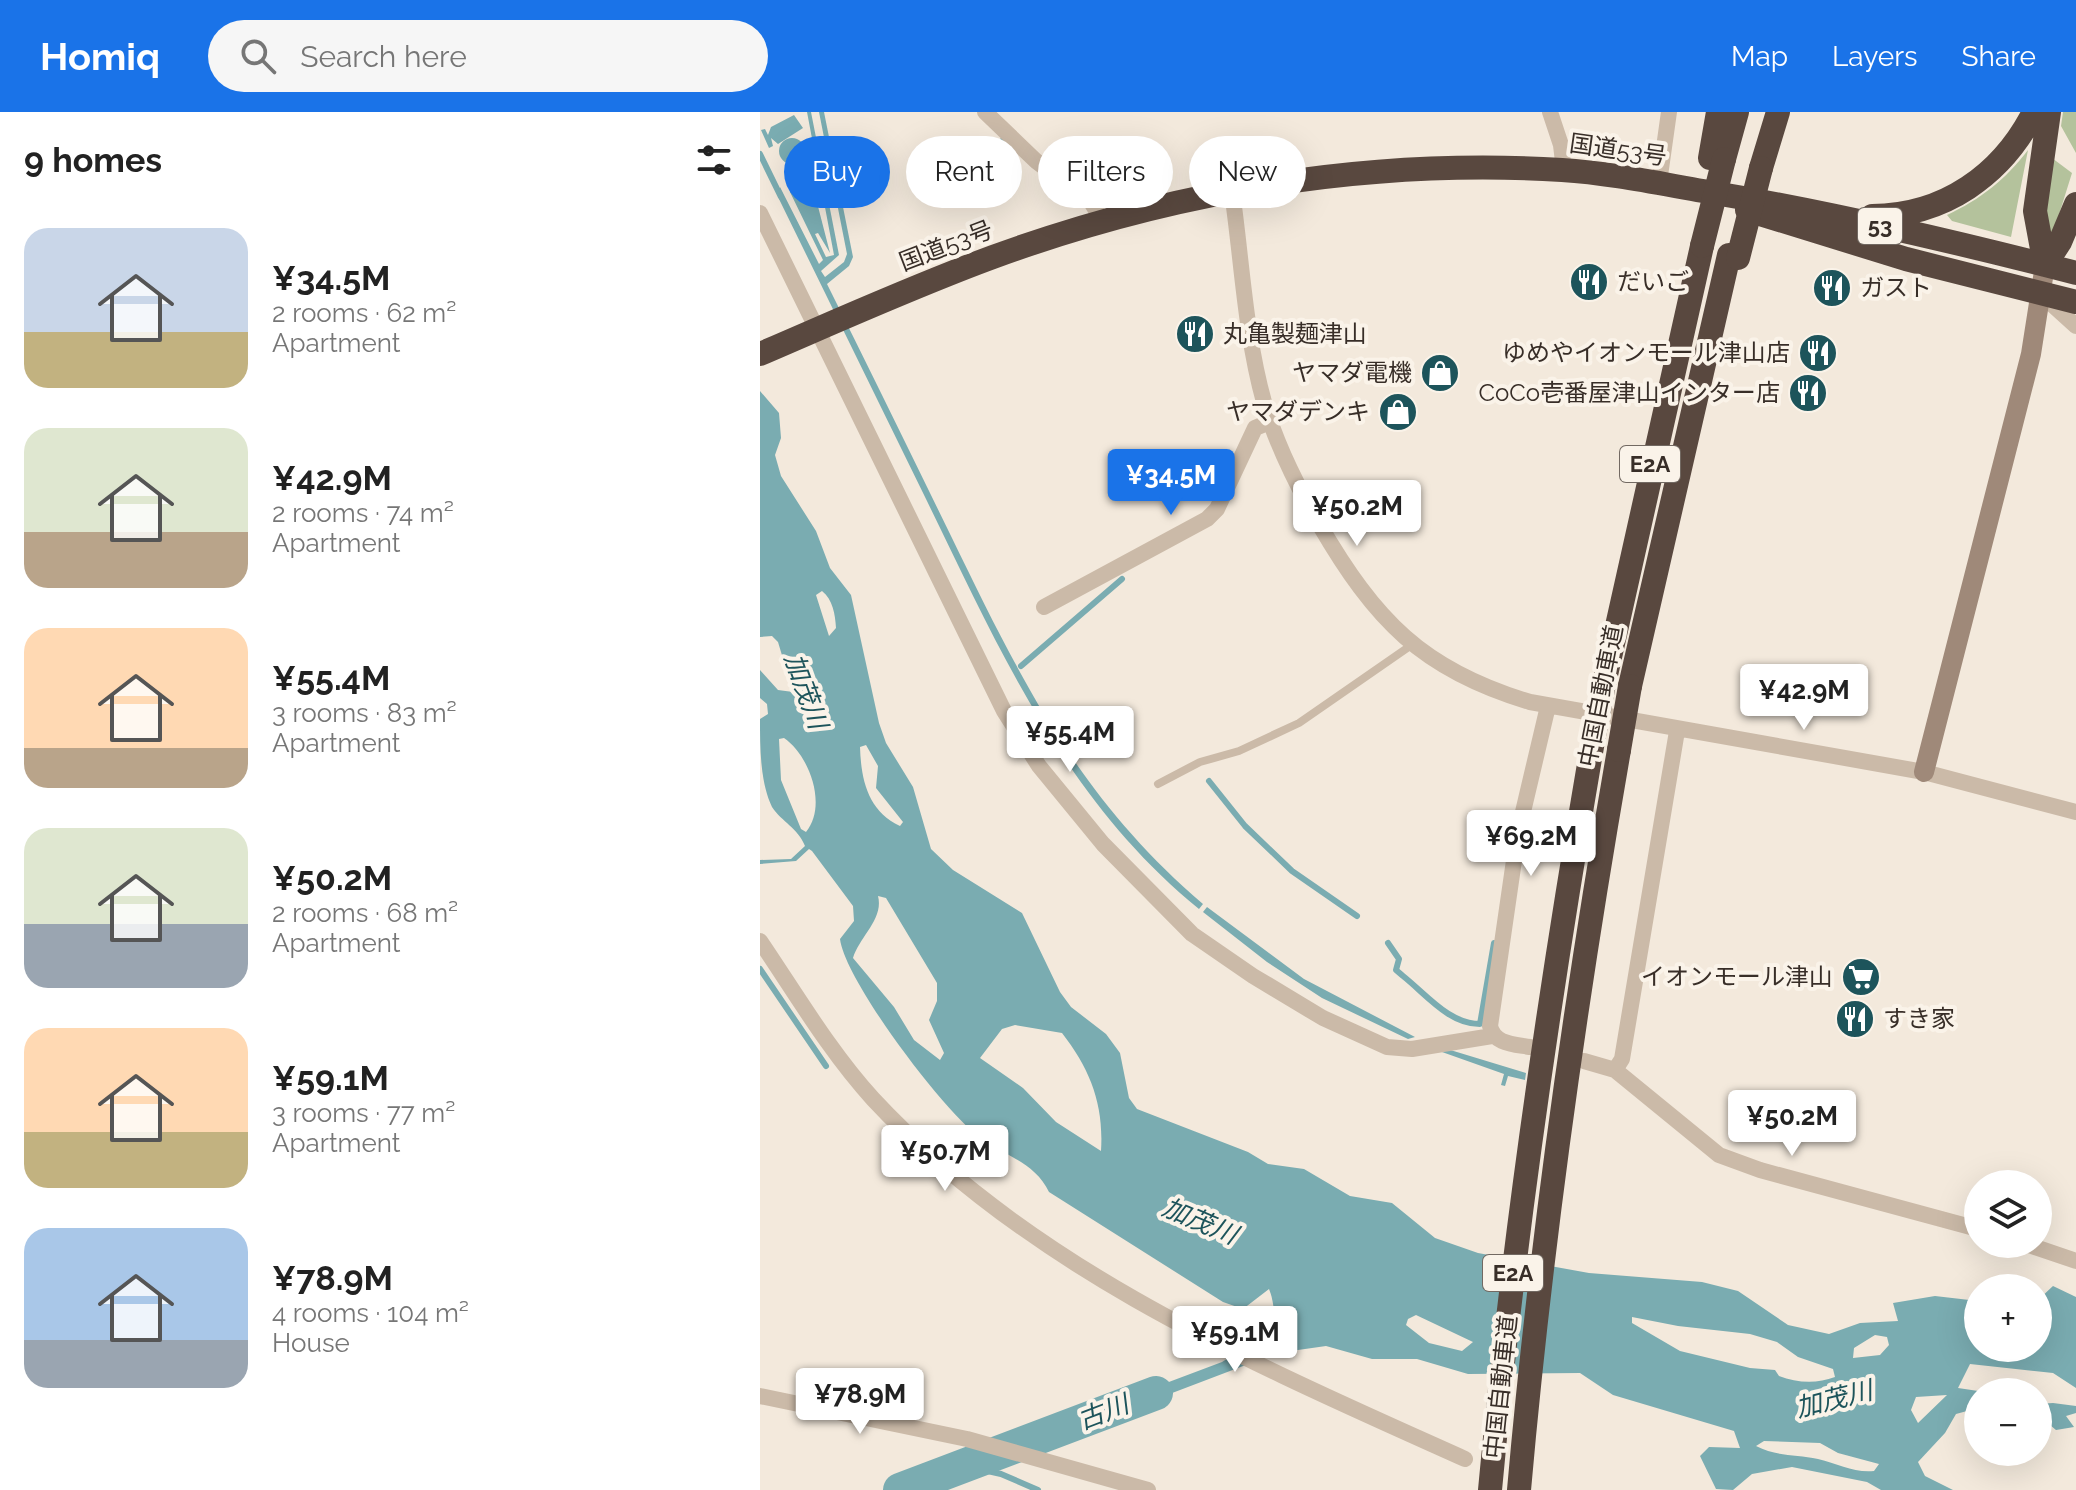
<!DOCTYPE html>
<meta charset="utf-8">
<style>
body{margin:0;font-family:Raleway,"Noto Sans JP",sans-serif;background:#f6f6f6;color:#222;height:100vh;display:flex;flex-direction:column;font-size:30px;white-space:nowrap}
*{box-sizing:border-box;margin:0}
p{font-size:26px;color:#767676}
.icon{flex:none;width:44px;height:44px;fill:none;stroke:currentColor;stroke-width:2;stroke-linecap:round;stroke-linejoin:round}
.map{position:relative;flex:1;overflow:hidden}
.side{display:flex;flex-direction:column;background:#fff;width:760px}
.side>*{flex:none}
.banner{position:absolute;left:24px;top:24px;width:760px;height:72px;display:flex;gap:16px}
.buttons{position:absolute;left:1204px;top:1058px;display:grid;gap:16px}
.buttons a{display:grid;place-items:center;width:88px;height:88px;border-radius:50%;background:#fff;box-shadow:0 8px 32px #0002;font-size:40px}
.price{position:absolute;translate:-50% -68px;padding:0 18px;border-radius:8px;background:#fff;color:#222;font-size:26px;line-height:52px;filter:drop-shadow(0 2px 4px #0008)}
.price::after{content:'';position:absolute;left:50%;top:48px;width:24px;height:18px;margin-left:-12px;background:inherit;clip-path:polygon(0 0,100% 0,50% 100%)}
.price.selected{background:#1a73e8;color:#fff}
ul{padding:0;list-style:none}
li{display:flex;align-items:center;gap:24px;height:200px;padding:0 24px}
li span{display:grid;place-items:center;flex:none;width:224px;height:160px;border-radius:24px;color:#555}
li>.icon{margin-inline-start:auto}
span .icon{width:96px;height:96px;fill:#fffc;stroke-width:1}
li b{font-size:34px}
h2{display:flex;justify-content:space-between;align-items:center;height:96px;padding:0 24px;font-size:34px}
.chip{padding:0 28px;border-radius:36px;background:#fff;box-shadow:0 8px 32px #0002;font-size:28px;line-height:72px}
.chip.selected{background:#1a73e8;color:#fff}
header{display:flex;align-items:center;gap:48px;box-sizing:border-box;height:112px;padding:0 40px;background:#1a73e8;color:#fff}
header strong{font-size:38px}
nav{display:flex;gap:44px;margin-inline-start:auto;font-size:28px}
.search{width:560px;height:72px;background:#f6f6f6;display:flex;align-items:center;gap:20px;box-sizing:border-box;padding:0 28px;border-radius:44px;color:#767676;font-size:30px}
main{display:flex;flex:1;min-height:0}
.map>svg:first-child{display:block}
</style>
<header>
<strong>Homiq</strong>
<div class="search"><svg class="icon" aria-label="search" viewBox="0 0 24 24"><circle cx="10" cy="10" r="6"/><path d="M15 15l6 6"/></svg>Search here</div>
<nav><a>Map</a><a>Layers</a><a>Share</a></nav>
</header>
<main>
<section class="side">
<h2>9 homes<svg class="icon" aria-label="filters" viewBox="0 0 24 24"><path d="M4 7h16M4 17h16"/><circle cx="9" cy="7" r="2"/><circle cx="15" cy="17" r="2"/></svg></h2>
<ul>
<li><span style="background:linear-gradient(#c9d6e8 65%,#c2b280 0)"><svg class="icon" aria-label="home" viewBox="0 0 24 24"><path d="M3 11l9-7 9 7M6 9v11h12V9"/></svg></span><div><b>¥34.5M</b><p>2 rooms · 62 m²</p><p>Apartment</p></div></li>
<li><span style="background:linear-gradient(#dfe7d0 65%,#b9a48a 0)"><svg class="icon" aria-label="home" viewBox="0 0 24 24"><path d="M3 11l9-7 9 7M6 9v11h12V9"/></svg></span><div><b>¥42.9M</b><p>2 rooms · 74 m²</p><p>Apartment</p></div></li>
<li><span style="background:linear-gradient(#ffd9b3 75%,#b9a48a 0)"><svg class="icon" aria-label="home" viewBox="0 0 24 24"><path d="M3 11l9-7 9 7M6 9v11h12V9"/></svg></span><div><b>¥55.4M</b><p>3 rooms · 83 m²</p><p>Apartment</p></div></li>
<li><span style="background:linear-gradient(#dfe7d0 60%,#9aa5b1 0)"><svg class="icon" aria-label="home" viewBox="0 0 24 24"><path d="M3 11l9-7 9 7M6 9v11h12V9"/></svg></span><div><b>¥50.2M</b><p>2 rooms · 68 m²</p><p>Apartment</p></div></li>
<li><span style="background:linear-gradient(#ffd9b3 65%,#c2b280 0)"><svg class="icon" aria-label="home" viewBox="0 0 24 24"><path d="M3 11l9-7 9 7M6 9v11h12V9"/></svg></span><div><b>¥59.1M</b><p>3 rooms · 77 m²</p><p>Apartment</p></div></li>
<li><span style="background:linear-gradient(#a9c7e8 70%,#9aa5b1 0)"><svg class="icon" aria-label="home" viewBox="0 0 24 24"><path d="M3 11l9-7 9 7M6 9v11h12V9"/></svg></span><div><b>¥78.9M</b><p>4 rooms · 104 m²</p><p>House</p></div></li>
</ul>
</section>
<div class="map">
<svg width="1316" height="1378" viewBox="0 0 1316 1378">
<rect width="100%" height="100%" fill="#f3e9dc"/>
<!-- green -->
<path fill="#b4c29c" d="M 1303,0 L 1316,0 L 1316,41 L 1301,14 Z
M 1268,38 L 1251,125 L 1192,109 L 1187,103 C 1221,87 1245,68 1268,38 Z
M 1292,46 L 1312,61 L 1291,128 L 1286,106 Z"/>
<!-- water -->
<path fill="#7aacb1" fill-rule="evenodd" d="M 47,0 L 51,0 L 79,143 L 61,159 L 65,165 L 84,150 L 87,142 L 59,0 L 64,0 L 93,145 L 89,154 L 67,172 C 109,256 150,340 191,424 C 261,568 318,685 443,792 L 439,797 C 305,688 239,537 166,387 C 117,287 68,187 19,87 L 20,75 L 59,152 L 63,148 L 30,80 L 34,77 L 38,86 L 41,76 L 53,75 L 70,141 L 58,121 L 55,122 L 66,145 L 74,143 Z
M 34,3 L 43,16 L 18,32 L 11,26 L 13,34 L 9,36 L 1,18 L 5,17 L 8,23 L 11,15 Z
M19 39a13 13 0 1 1 26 0a13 13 0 1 1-26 0Z
M 0,279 L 19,301 L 21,326 L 15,343 L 21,364 L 56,419 L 70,456 L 91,483 L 119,611 L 126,631 L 153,675 L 171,737 L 193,758 L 262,801 L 300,880 L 311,895 L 346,922 L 360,941 L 369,986 L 377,997 L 488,1040 L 508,1052 L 544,1057 L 590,1084 L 632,1091 L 675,1126 L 718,1141 L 829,1161 L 942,1170 L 978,1179 L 1028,1213 L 1069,1222 L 1100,1211 L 1138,1209 L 1133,1191 L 1175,1184 L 1218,1189 L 1218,1236 L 1278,1236 L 1278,1188 L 1293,1174 L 1316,1185 L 1316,1276 L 1293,1261 L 1210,1252 L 1198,1276 L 1225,1280 L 1218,1280 L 1218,1296 L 1196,1302 L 1185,1321 L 1158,1350 L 1165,1364 L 1193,1378 L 1121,1378 L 1107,1370 L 1032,1355 L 992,1362 L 973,1378 L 956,1377 L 940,1344 L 949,1335 L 980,1336 L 974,1319 L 853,1283 L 820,1261 L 708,1262 L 657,1247 L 612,1247 L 566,1234 L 517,1241 L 357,1302 L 353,1291 L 462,1250 L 489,1233 L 506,1230 L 520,1221 C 513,1207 515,1191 509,1177 L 483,1197 L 463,1190 L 289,1080 C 276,1052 247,1044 223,1028 C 186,1003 85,869 80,827 L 94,809 L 93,794 L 52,739 L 49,737 L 36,749 L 0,752 L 0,748 L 31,747 L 45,734 C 38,716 22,710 12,695 C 0,670 0,636 0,607 L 8,602 L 7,592 L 0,586 L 0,558 L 18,578 L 33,580 L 18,530 L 12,524 L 0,525 ZM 62,479 C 73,488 75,502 76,516 L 69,524 L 56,483 ZM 24,626 C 49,643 68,693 46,720 L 41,717 L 21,668 L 19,627 ZM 106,633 L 118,654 L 116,676 L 143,710 L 140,714 C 108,699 101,668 100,635 ZM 118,784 L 126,786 L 177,871 L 177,889 L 169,908 L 184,941 L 180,948 L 154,928 L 134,895 L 93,846 C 99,825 124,807 118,784 ZM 255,913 L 302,921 C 330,957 344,992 341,1039 L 296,1010 L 263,976 L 220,946 L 242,917 ZM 656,1203 L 713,1230 L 702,1239 L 669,1231 L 646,1213 L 648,1207 ZM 872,1205 L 918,1214 L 990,1222 L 1017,1230 L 1038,1245 L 1073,1257 L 1075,1265 C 1057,1272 1037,1271 1019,1264 L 1015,1258 L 990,1256 L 920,1239 L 872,1211 ZM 1115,1223 L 1127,1225 L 1129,1233 L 1120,1243 L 1093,1246 L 1094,1236 ZM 1187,1283 L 1158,1311 L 1151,1298 L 1156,1285 ZM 1004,1329 L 1060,1331 L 1078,1341 L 1119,1352 L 1114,1359 C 1094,1361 1078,1352 1058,1347 C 1036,1342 1017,1345 996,1334 Z
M 447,795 L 544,867 L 655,925 L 648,927 L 562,886 L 507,850 L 443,800 Z
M 687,937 L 766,961 L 765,968 L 748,964 L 745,974 L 741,973 L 744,962 L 682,940 Z
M 1293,1291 L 1316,1294 L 1316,1301 L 1306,1304 L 1314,1315 L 1296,1318 L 1284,1308 L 1278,1309 L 1278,1292 Z"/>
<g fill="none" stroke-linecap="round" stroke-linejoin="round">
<!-- stream -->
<path stroke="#7aacb1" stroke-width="6" d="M 0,42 L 21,85
M 215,50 L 222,52 L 245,26
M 261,554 L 362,467
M 449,669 L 485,714 L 532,759 L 597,804
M 628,831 L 639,847 L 636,858 L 643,864 C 667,883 689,912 720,912 L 734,831
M 0,857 L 66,954
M 201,1353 L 241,1362 L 278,1378"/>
<!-- river -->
<path stroke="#7aacb1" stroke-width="34" d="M 140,1378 L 396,1281"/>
<!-- lane -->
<path stroke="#cbbaa8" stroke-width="8" d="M 398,672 L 440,650 L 479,639 L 539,611 L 653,532"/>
<!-- street -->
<path stroke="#cbbaa8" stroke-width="16" d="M 225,0 L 276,49 L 331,90 L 343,110
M 790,0 L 801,33 L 804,58
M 899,71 L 909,0
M 472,80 C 482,149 485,222 504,290 C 516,332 537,374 559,412 C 615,508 662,558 770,590 L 1164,660 L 1316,700
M 0,101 L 244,599 L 279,654 L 343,732 L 432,822 L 493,864 L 563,906 L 627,935 L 652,937 L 732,924
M 1284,185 L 1316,214
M 284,495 L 447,407 L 457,397 L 495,316 L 512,309
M 0,829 C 36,882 70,940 113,987 C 272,1158 496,1253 705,1347
M 770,935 C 753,932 734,932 730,914 L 758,721 L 788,594
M 824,949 L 855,958 L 862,947 L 917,619
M 855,958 L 959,1043 L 1000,1058 L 1218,1117
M 1266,1132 L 1316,1149
M 0,1284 L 207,1327 L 388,1378"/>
<!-- secondary -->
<path stroke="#9f8979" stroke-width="20" d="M 1164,660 L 1271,242 L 1285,153"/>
<!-- highway -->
<path stroke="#59483f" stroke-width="24" d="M 950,46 L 958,0
M 964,47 L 977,0
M 1001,56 L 1018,0
M 987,98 L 1146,147 L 1316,190
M 1112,104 C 1184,104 1242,63 1274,0
M 1285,153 L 1275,99 L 1289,0
M 1285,153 L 1300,130 L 1316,92
M 0,242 C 77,209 154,174 233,145 C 413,79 609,46 802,58 C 849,61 897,71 943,79 C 1069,100 1193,129 1316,161
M 844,572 L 942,134
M 870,574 L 969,143
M 730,1378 C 753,1127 790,878 833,629
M 759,1378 C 781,1129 816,884 859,638"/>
<!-- highway-bridge -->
<path stroke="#59483f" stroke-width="24" d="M 942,134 L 964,47
M 978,146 L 1001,56
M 833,629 L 844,572
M 859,638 L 870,574"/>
</g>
<!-- icons -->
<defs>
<symbol id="restaurant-disc" viewBox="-11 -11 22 22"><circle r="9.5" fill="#1d545b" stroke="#faf3e9"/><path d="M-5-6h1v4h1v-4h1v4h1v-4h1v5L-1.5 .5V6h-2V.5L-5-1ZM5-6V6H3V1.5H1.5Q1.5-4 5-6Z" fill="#fff"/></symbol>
<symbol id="shop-disc" viewBox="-11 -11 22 22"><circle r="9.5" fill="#1d545b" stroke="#faf3e9"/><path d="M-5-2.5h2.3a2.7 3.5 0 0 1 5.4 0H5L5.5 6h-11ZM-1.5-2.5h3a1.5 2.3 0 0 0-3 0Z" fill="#fff"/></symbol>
<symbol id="supermarket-disc" viewBox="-11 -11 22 22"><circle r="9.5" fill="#1d545b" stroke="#faf3e9"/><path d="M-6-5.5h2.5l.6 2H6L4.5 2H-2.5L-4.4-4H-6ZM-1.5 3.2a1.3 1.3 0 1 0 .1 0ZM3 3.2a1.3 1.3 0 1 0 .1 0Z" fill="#fff"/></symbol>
</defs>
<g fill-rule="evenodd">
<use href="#restaurant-disc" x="807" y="148" width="44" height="44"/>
<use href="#restaurant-disc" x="1050" y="154" width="44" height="44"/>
<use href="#restaurant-disc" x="413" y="200" width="44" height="44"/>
<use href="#restaurant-disc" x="1036" y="219" width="44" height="44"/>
<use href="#shop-disc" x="658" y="239" width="44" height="44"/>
<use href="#restaurant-disc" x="1026" y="259" width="44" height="44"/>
<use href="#shop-disc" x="616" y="278" width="44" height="44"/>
<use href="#supermarket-disc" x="1079" y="843" width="44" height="44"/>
<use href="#restaurant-disc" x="1073" y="885" width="44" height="44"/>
</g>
<g text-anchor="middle" stroke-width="8" stroke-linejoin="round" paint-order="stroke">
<!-- shield labels -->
<g fill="#faf3e9" stroke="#726962" stroke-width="2">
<rect x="1098" y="96" width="44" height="36" rx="6"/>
<rect x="860" y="334" width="60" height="36" rx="6"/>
<rect x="723" y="1143" width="60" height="36" rx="6"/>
</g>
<g font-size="22" font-weight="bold" fill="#382e28">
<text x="1120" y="122">53</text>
<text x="890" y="360">E2A</text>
<text x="753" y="1169">E2A</text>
</g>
<!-- street labels -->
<g font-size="24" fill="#382e28" stroke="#faf3e9">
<text transform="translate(858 38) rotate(8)" y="8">国道53号</text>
<text transform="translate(186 134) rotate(-21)" y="8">国道53号</text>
<text transform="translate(841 584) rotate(-79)" y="8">中国自動車道</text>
<text transform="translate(741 1275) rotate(-84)" y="8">中国自動車道</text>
</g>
<!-- poi labels -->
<g font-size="24" fill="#382e28" stroke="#faf3e9" text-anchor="end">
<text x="857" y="178" text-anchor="start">だいご</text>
<text x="1100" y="184" text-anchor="start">ガスト</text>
<text x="463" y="230" text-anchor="start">丸亀製麺津山</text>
<text x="1030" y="249">ゆめやイオンモール津山店</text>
<text x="652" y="269">ヤマダ電機</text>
<text x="1020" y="289">CoCo壱番屋津山インター店</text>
<text x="610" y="308">ヤマダデンキ</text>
<text x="1073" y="873">イオンモール津山</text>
<text x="1123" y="915" text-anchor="start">すき家</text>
</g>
<!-- water labels -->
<g font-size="26" font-style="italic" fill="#1d545b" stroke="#faf3e9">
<text transform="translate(46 579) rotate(70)" y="9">加茂川</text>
<text transform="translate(440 1109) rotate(23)" y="9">加茂川</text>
<text transform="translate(1074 1287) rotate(-14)" y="9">加茂川</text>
<text transform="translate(343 1300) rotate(-21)" y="9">古川</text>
</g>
</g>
</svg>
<div class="buttons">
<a><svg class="icon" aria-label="layers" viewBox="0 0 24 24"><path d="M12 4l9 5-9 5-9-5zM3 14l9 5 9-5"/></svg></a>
<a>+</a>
<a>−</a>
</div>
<b class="price selected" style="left:411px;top:405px">¥34.5M</b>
<b class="price" style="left:597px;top:436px">¥50.2M</b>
<b class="price" style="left:1044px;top:620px">¥42.9M</b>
<b class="price" style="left:310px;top:662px">¥55.4M</b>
<b class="price" style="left:771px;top:766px">¥69.2M</b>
<b class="price" style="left:1032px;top:1046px">¥50.2M</b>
<b class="price" style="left:185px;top:1081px">¥50.7M</b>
<b class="price" style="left:475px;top:1262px">¥59.1M</b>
<b class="price" style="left:100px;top:1324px">¥78.9M</b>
<div class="banner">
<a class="chip selected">Buy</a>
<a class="chip">Rent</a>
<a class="chip">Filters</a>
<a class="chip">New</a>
</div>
</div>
</main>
